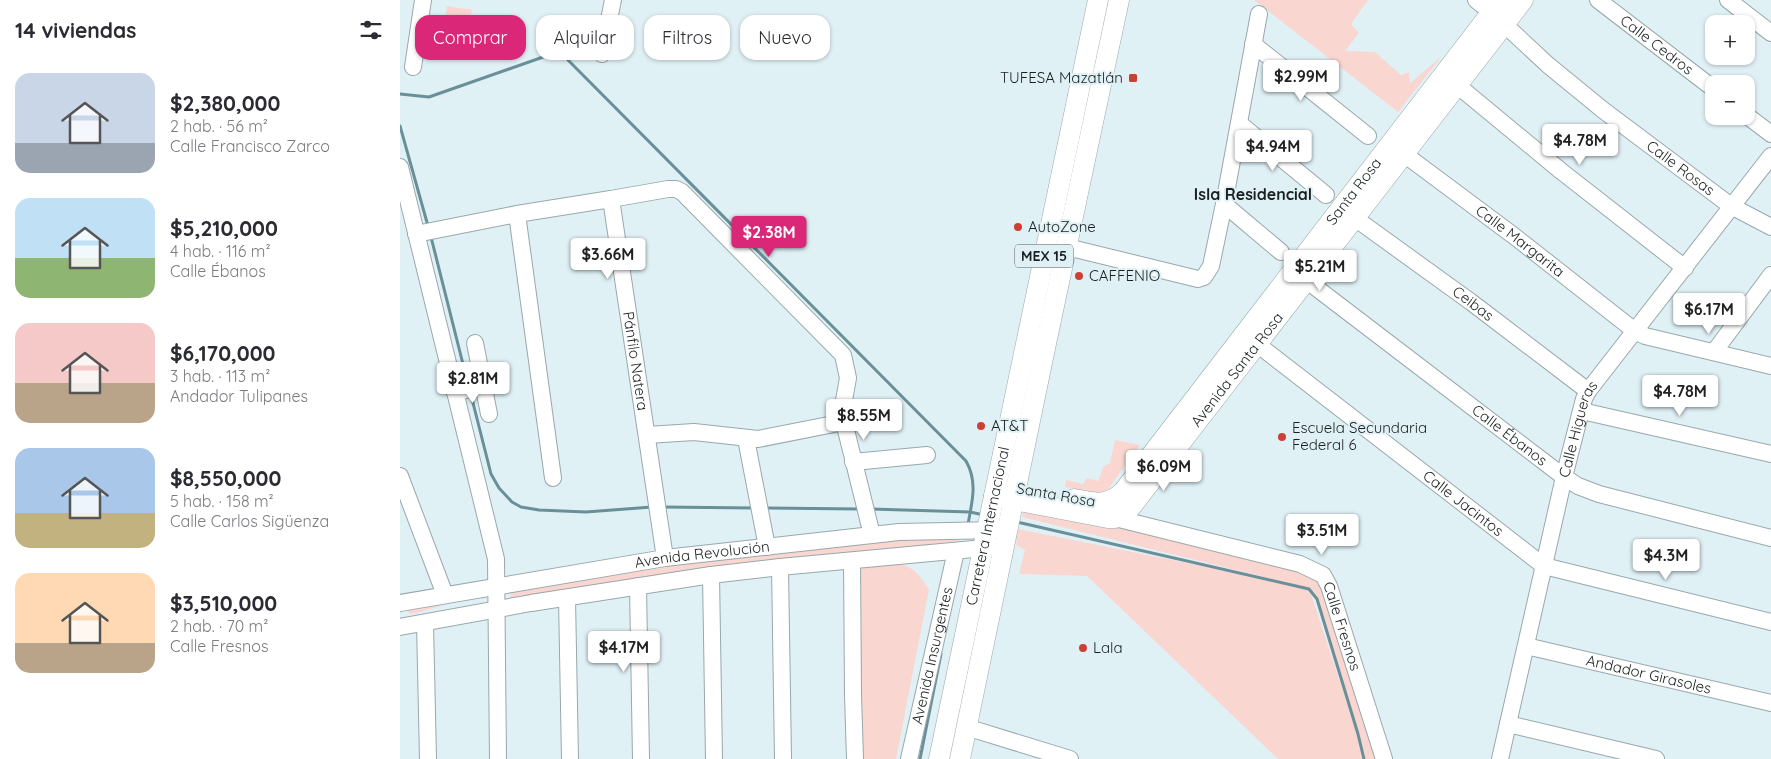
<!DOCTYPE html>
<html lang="es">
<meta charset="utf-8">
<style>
body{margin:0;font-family:Quicksand,sans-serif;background:#f7f7f7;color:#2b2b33;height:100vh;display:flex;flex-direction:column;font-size:19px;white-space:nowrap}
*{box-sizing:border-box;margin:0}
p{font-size:16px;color:#7c7c81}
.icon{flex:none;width:28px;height:28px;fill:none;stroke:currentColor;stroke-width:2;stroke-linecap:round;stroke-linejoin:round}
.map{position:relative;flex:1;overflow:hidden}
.details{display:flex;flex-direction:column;background:#fff;width:400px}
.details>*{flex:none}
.guide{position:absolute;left:15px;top:15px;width:475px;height:45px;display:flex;gap:10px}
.tools{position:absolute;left:1305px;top:15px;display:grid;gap:10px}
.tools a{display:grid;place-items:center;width:50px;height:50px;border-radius:10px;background:#fff;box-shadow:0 1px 4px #0004;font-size:25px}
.price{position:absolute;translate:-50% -42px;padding:0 11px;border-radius:5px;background:#fff;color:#222;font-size:16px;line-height:32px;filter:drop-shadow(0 1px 2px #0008)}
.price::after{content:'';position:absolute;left:50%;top:30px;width:15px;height:11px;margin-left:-8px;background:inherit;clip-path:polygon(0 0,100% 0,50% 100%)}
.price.current{background:#db2777;color:#fff}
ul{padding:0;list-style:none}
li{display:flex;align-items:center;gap:15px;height:125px;padding:0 15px}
li span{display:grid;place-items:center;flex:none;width:140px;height:100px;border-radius:15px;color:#555}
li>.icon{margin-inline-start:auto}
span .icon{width:60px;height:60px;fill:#fffc;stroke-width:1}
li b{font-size:21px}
h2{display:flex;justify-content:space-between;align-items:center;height:60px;padding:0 15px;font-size:21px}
.pill{padding:0 18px;border-radius:15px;background:#fff;box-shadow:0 1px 4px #0004;font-size:18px;line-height:45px}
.pill.current{background:#db2777;color:#fff}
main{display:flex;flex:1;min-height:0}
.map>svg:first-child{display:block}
</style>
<main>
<section class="details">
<h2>14 viviendas<svg class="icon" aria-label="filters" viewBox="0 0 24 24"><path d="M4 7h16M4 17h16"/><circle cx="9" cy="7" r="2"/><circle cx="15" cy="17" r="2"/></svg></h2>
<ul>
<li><span style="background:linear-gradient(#c9d6e8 70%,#9aa5b1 0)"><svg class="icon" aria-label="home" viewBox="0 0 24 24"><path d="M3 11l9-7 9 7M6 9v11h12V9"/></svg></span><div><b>$2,380,000</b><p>2 hab. · 56 m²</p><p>Calle Francisco Zarco</p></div></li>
<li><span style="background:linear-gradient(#bfe0f5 60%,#8fb573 0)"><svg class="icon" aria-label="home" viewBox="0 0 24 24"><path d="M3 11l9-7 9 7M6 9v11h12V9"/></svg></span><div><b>$5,210,000</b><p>4 hab. · 116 m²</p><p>Calle Ébanos</p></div></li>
<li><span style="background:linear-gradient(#f6c9c9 60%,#b9a48a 0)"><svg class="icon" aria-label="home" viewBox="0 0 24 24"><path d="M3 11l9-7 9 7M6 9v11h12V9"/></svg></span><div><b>$6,170,000</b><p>3 hab. · 113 m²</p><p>Andador Tulipanes</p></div></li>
<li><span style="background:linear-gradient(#a9c7e8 65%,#c2b280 0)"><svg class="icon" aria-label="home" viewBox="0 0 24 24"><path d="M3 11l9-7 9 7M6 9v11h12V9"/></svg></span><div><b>$8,550,000</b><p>5 hab. · 158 m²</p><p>Calle Carlos Sigüenza</p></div></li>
<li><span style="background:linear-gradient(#ffd9b3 70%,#b9a48a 0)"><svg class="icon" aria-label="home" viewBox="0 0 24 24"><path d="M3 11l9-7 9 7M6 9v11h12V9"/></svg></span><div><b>$3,510,000</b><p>2 hab. · 70 m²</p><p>Calle Fresnos</p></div></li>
</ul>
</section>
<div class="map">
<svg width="1371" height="759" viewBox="0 0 1371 759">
<rect width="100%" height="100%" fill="#e0f1f6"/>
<!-- green -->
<path fill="#fad6d0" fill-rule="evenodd" d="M 854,0 L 968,0 L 951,24 L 959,33 L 945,51 L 975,52 L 1001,75 L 1009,72 L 1010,83 L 1042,56 L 998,112 Z
M 47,6 L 72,10 L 65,55 L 40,51 Z
M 715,440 L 740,445 L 704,495 L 665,487 L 666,480 L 683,484 L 687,478 L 698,481 L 704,466 L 710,463 Z
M 624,508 L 900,564 L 915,570 L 985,759 L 878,759 L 687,576 L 619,574 L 625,550 L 616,545 L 618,529 L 892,584 L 622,517 ZM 910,591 L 917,599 L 960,736 L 958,736 Z
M 558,537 L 559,541 L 117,601 L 110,598 L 111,590 L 214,574 L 368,554 L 428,544 Z
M 497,563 C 516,568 518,574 529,589 L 496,759 L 461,759 L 456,567 Z
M 77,590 L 84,596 C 75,600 66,599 57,601 C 41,605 27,611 11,614 C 8,612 6,611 7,606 Z"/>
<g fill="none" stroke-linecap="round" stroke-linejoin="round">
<!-- stream -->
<path stroke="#698f99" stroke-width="3" d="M 0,94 L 29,97 L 146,56 L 156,54 L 164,56 L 566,461 C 578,482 572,502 568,524
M 0,126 L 28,226
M 31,237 L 68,384
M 71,395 L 91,474 L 99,488 L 112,502 L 121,507 L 139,510 L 186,512 L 252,507
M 263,507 L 354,508
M 366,508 L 459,509
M 471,509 L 570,512 L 584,515
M 617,522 L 909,589 L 917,599 L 958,734 L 964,759
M 520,759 L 541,654"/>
<defs>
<g id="minor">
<path id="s1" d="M 1076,0 L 1091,12 L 1148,65 L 1203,110 L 1331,206 L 1371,227"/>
<path id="s2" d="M 1198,0 L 1314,89"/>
<path d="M 1328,0 L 1371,33"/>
<path d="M 853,44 L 968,136"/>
<path d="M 202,54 L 213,0"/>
<path d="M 13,67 L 23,0"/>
<path d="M 1057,85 L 1161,171 L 1285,268"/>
<path d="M 1346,115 L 1371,134"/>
<path d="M 840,124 L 926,195"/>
<path id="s3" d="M 1004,154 L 1114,236 L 1235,331 L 1245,336 L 1371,366"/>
<path d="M 0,167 L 96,559 L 98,759"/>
<path d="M 211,199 L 268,189 L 276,189 L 282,192 L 443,355 L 448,378 L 443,406 L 444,422 L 472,535"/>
<path d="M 824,204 L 881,252"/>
<path id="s4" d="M 945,211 L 1071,302 L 1188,391"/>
<path d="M 117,214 L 153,478"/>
<path id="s5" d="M 16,234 L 117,214 L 211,199 L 265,558"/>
<path d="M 667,247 L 798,279 L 804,277 L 811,266 L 824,204 L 859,14"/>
<path id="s6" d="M 906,280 L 1164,477 L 1178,486 L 1199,494 L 1371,538"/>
<path id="s7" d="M 848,337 L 1144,566 L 1371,622"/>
<path d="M 75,343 L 89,414"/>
<path d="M 1314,352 L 1371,275"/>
<path d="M 55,393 L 83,385"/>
<path d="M 1182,411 L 1371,454"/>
<path d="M 247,435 L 294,432 L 358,439 L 444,422"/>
<path d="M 346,439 L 367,547"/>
<path d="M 453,462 L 527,455"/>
<path d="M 0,476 L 45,595"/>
<path id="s8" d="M 711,511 L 715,518 L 900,564 L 923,575 L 929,586 L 984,759"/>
<path d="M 452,561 L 453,695 L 455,759"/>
<path d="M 380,567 L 383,759"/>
<path d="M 311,575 L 314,759"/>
<path d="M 238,586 L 241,759"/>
<path d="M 167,598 L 170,759"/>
<path id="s9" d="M 0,603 L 265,558 L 499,532 L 597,530"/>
<path d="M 25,623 L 28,759"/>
<path d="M 0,627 L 131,603 L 311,575 L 380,567 L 595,547"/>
<path id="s10" d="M 1126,646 L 1371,703"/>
<path d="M 1108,724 L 1256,759"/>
<path d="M 566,727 L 670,759"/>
<path id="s11" d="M 509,759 L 556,551"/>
<path id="s12" d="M 1100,759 L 1164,477 L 1184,399 L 1188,391 L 1371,156"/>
</g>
<g id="major">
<path id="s13" d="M 594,496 L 708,518 L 715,518 L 731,507 L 1123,0"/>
<path id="s14" d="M 674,499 C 694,503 706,507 723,492 L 1101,0"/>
<path id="s15" d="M 539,759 L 698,0"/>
<path d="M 560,759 L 644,353 L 719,0"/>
</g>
</defs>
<!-- minor casing -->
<use href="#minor" stroke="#98a8ac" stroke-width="18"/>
<!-- major casing -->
<use href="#major" stroke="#98a8ac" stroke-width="21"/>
<!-- minor -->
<use href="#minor" stroke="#fff" stroke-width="16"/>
<!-- major -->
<use href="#major" stroke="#fff" stroke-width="20"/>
</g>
<!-- markers -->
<g fill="#cd3f34" stroke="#e0f1f6" stroke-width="2">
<rect x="728" y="73" width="10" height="10" rx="2.5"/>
<circle cx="618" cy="227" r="5"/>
<circle cx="679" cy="276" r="5"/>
<circle cx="581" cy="426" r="5"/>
<circle cx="882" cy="437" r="5"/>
<circle cx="683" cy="648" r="5"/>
</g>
<g text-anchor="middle" stroke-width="4" stroke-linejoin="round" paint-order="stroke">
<!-- shield labels -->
<rect fill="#e0f1f6" stroke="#555f62" stroke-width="1" x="615" y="244.5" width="58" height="23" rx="4"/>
<g font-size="14" font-weight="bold" fill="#1a2022">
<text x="644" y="261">MEX 15</text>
</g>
<!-- street labels -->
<g font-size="15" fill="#1a2022" stroke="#e0f1f6">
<text dy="5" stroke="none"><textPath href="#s2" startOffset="74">Calle Cedros</textPath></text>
<text dy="5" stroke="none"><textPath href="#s1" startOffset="265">Calle Rosas</textPath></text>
<text dy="5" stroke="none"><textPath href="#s14" startOffset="431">Santa Rosa</textPath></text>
<text dy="5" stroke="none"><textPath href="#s3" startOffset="145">Calle Margarita</textPath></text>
<text dy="5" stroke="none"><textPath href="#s4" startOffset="158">Ceibas</textPath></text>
<text dy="5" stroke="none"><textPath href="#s5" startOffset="362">Pánfilo Natera</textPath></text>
<text dy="5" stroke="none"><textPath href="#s13" startOffset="316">Avenida Santa Rosa</textPath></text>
<text dy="5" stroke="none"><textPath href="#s12" startOffset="339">Calle Higueras</textPath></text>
<text dy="5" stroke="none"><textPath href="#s6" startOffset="256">Calle Ébanos</textPath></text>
<text transform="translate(656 495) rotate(10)" y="5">Santa Rosa</text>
<text dy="5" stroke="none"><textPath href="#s7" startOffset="272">Calle Jacintos</textPath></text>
<text dy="5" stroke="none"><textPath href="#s15" startOffset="238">Carretera Internacional</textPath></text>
<text dy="5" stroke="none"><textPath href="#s9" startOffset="306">Avenida Revolución</textPath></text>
<text dy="5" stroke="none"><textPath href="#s8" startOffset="279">Calle Fresnos</textPath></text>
<text dy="5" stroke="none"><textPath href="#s11" startOffset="106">Avenida Insurgentes</textPath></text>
<text dy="5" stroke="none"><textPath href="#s10" startOffset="126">Andador Girasoles</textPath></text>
</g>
<!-- poi labels -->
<g font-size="15" fill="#1a2022" stroke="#e0f1f6" text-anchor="start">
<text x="723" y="83" text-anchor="end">TUFESA Mazatlán</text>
<text x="628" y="232">AutoZone</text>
<text x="689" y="281">CAFFENIO</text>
<text x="591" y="431">AT&amp;T</text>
<text x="892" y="433">Escuela Secundaria<tspan x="892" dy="17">Federal 6</tspan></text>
<text x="693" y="653">Lala</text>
</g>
<!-- neighbourhood labels -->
<g font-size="16" font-weight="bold" fill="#1a2022" stroke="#e0f1f6">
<text x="853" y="200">Isla Residencial</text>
</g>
</g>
</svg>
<div class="tools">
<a>+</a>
<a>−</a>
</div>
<b class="price" style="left:901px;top:102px">$2.99M</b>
<b class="price" style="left:1180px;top:166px">$4.78M</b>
<b class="price" style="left:873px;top:172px">$4.94M</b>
<b class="price current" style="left:369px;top:258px">$2.38M</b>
<b class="price" style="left:208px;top:280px">$3.66M</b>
<b class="price" style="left:920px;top:292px">$5.21M</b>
<b class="price" style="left:1309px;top:335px">$6.17M</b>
<b class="price" style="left:73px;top:404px">$2.81M</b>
<b class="price" style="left:1280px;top:417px">$4.78M</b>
<b class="price" style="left:464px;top:441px">$8.55M</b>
<b class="price" style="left:764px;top:492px">$6.09M</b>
<b class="price" style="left:922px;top:556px">$3.51M</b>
<b class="price" style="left:1266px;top:581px">$4.3M</b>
<b class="price" style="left:224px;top:673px">$4.17M</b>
<div class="guide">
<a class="pill current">Comprar</a>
<a class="pill">Alquilar</a>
<a class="pill">Filtros</a>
<a class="pill">Nuevo</a>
</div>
</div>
</main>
